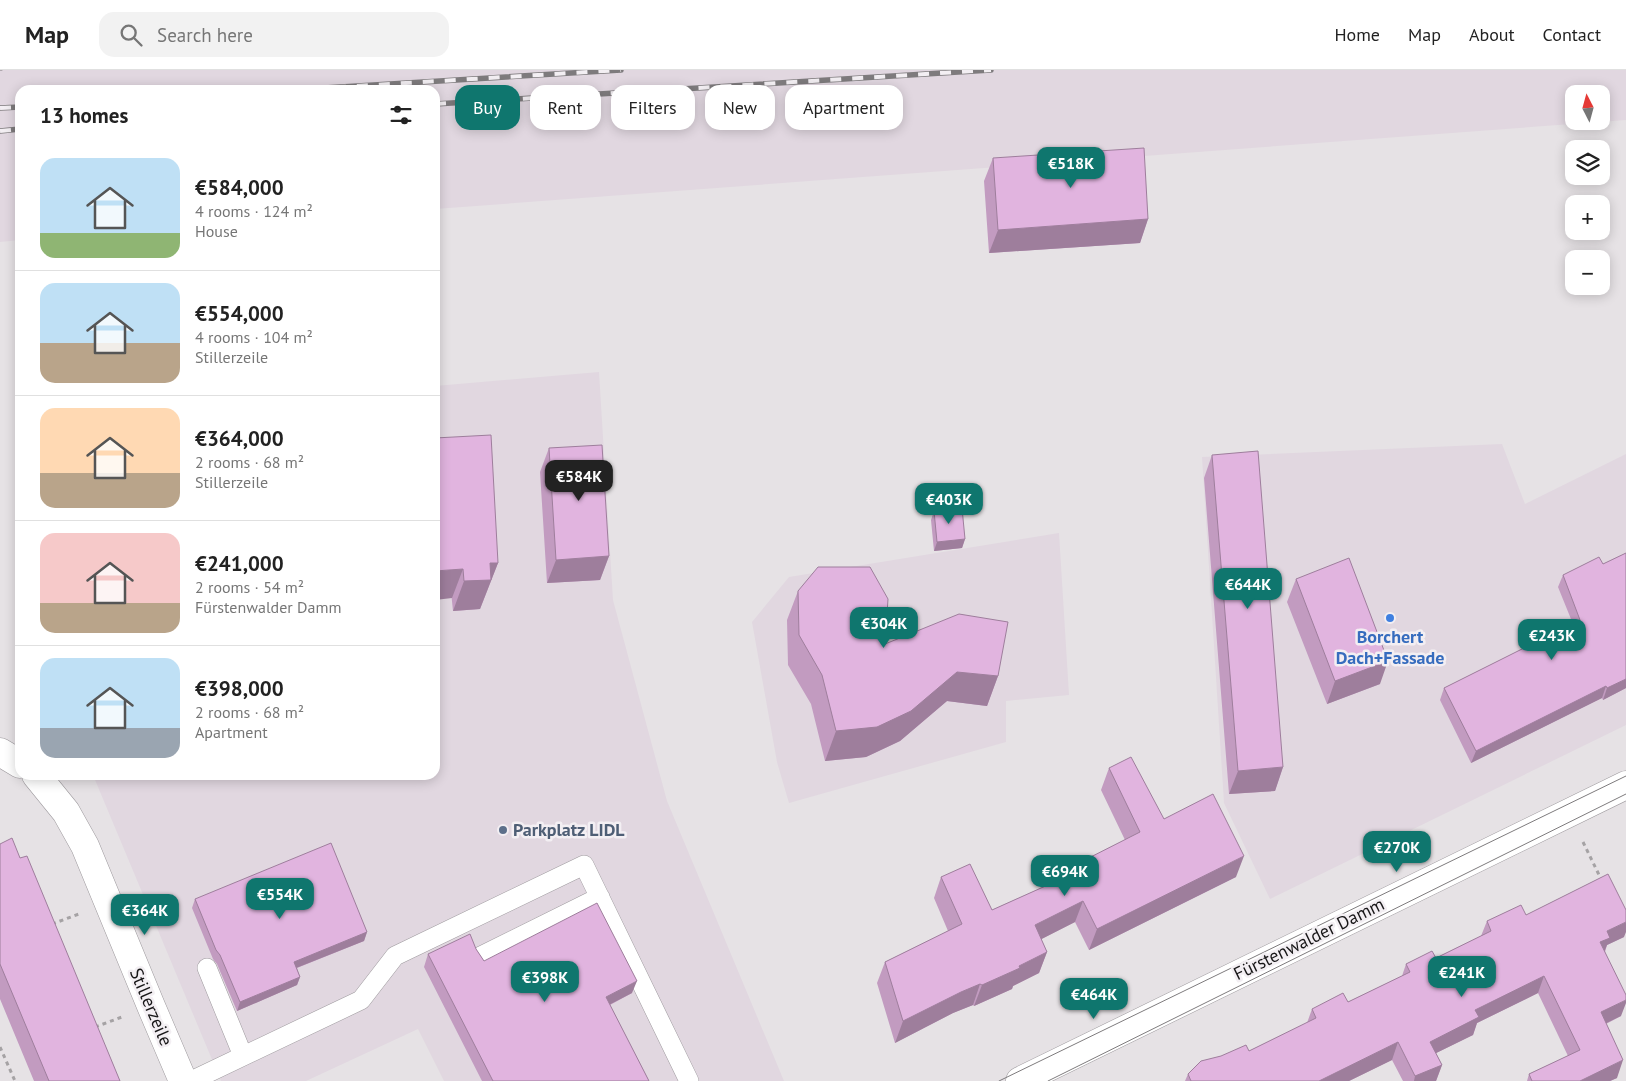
<!DOCTYPE html>
<meta charset="utf-8">
<style>
body{margin:0;font-family:"PT Sans",sans-serif;background:#f2f2f2;color:#222;height:100vh;display:flex;flex-direction:column;font-size:19px;white-space:nowrap}
*{box-sizing:border-box;margin:0}
p{font-size:16px;color:#767676}
.icon{flex:none;width:28px;height:28px;fill:none;stroke:currentColor;stroke-width:2;stroke-linecap:round;stroke-linejoin:round}
.map{position:relative;flex:1;overflow:hidden}
.panel{position:absolute;left:15px;top:15px;width:425px;height:695px;display:flex;flex-direction:column;background:#fff;border-radius:15px;box-shadow:0 2px 12px #0003}
.panel>*{flex:none}
.top-card{position:absolute;left:455px;top:15px;width:475px;height:45px;display:flex;gap:10px}
.needle{width:32px;rotate:354deg}
.controls{position:absolute;left:1565px;top:15px;display:grid;gap:10px}
.controls a{display:grid;place-items:center;width:45px;height:45px;border-radius:10px;background:#fff;box-shadow:0 2px 12px #0003;font-size:25px}
.price{position:absolute;translate:-50% -42px;padding:0 11px;border-radius:10px;background:#0f766e;color:#fff;font-size:16px;line-height:32px;filter:drop-shadow(0 1px 2px #0008)}
.price::after{content:'';position:absolute;left:50%;top:30px;width:15px;height:11px;margin-left:-8px;background:inherit;clip-path:polygon(0 0,100% 0,50% 100%)}
.price.active{background:#222;color:#fff}
ul{padding:0;list-style:none}
li{display:flex;align-items:center;gap:15px;height:125px;padding:0 25px}
li+li{border-top:1px solid #e0e0e0}
li span{display:grid;place-items:center;flex:none;width:140px;height:100px;border-radius:15px;color:#555}
li>.icon{margin-inline-start:auto}
span .icon{width:60px;height:60px;fill:#fffc;stroke-width:1}
li b{font-size:21px}
h2{display:flex;justify-content:space-between;align-items:center;height:60px;padding:0 25px;font-size:21px}
.pill{padding:0 18px;border-radius:15px;background:#fff;box-shadow:0 2px 12px #0003;font-size:18px;line-height:45px}
.pill.active{background:#0f766e;color:#fff}
header{display:flex;align-items:center;gap:30px;box-sizing:border-box;height:70px;padding:0 25px;background:#fff;border-bottom:1px solid #e0e0e0}
header strong{font-size:24px}
nav{display:flex;gap:28px;margin-inline-start:auto;font-size:18px}
.search{width:350px;height:45px;background:#f2f2f2;display:flex;align-items:center;gap:12px;box-sizing:border-box;padding:0 18px;border-radius:15px;color:#767676;font-size:19px}
.map>svg:first-child{display:block}
</style>
<header>
<strong>Map</strong>
<div class="search"><svg class="icon" aria-label="search" viewBox="0 0 24 24"><circle cx="10" cy="10" r="6"/><path d="M15 15l6 6"/></svg>Search here</div>
<nav><a>Home</a><a>Map</a><a>About</a><a>Contact</a></nav>
</header>
<div class="map">
<svg width="1626" height="1011" viewBox="0 0 1626 1011">
<rect width="100%" height="100%" fill="#e6e2e5"/>
<!-- built -->
<path fill="#e1d7e0" fill-rule="evenodd" d="M 0,0 L 1626,0 L 1626,50 L 435,139 L 435,20 L 20,20 L 20,170 L 0,172 ZM 1574,24 L 1601,24 L 1601,51 L 1574,51 Z
M 599,302 L 613,530 L 667,731 L 784,1011 L 444,1011 L 418,959 L 306,1011 L 221,1011 L 93,705 L 435,705 L 435,316 Z
M 1502,374 L 1525,434 L 1626,384 L 1626,655 L 1270,829 L 1224,733 L 1202,387 Z
M 1059,463 L 1069,625 L 1006,631 L 1006,672 L 789,733 L 777,692 L 752,552 L 789,507 Z"/>
<g fill="none" stroke-linecap="round" stroke-linejoin="round">
<defs>
<path id="service" d="M 481,886 L 600,827
M 207,898 L 243,986
M 191,1011 L 361,930 L 395,886 L 584,795 L 689,1011"/>
<path id="minor" d="M 0,682 L 20,694
M 36,705 L 66,742 L 85,776 L 151,936 L 183,1011"/>
<path id="secondary" d="M 1020,1011 L 1626,715"/>
</defs>
<!-- service casing -->
<use href="#service" stroke="#9e9a9e" stroke-width="20"/>
<!-- minor casing -->
<use href="#minor" stroke="#9e9a9e" stroke-width="29"/>
<!-- secondary casing -->
<use href="#secondary" stroke="#9e9a9e" stroke-width="29"/>
<!-- path -->
<path stroke="#a5a2a4" stroke-width="3" stroke-dasharray="4 4" stroke-linecap="butt" d="M 1583,772 L 1602,811
M 52,854 L 79,844
M 95,957 L 122,947
M 0,977 L 15,1011"/>
<!-- service -->
<use href="#service" stroke="#fff" stroke-width="19"/>
<!-- minor -->
<use href="#minor" stroke="#fff" stroke-width="28"/>
<!-- secondary -->
<use href="#secondary" stroke="#fff" stroke-width="28"/>
<!-- tram -->
<path stroke="#7e7b7d" stroke-width="1" d="M 0,0 L 2,0
M 999,1011 L 1626,706
M 1048,1011 L 1626,724"/>
<defs>
<path id="rail" d="M 291,20 L 621,0
M 435,34 L 991,0
M 0,38 L 20,37
M 0,61 L 20,59"/>
</defs>
<!-- rail casing -->
<use href="#rail" stroke="#7e7b7d" stroke-width="5.5"/>
<!-- rail -->
<use href="#rail" stroke="#f3eff3" stroke-width="4" stroke-dasharray="11" stroke-linecap="butt"/>
</g>
<!-- wall -->
<path fill="#c29bc0" d="M 993,88 L 1148,149 L 1140,173 L 989,183 L 984,111 Z
M 435,368 L 498,493 L 480,539 L 453,541 Z
M 549,378 L 609,486 L 600,510 L 547,513 L 540,402 Z
M 1212,385 L 1283,697 L 1275,721 L 1229,724 L 1204,408 Z
M 934,441 L 965,469 L 962,478 L 934,481 L 931,450 Z
M 1626,483 L 1626,618 L 1603,630 L 1602,628 L 1471,693 L 1440,630 L 1444,618 L 1573,554 L 1558,517 L 1563,505 L 1603,494 Z
M 1296,509 L 1380,614 L 1327,634 L 1287,532 Z
M 798,521 L 885,574 L 998,606 L 987,636 L 947,631 L 900,671 L 866,687 L 825,691 L 811,634 L 788,595 L 787,550 Z
M 1109,698 L 1164,749 L 1236,807 L 1089,880 L 1075,852 L 1041,869 L 1047,882 L 1039,903 L 1013,916 L 1012,919 L 974,936 L 973,935 L 953,943 L 895,973 L 877,913 L 885,892 L 948,861 L 934,828 L 941,807 L 992,840 L 1063,808 L 1067,799 L 1125,770 L 1101,720 Z
M 0,774 L 20,788 L 120,1011 L 34,1011 L 0,929 Z
M 195,829 L 367,862 L 364,871 L 297,898 L 300,907 L 297,915 L 237,941 L 217,894 L 213,889 L 192,838 Z
M 1526,845 L 1624,867 L 1607,875 L 1605,882 L 1621,946 L 1606,954 L 1617,1008 L 1610,1011 L 1527,1011 L 1529,1004 L 1568,986 L 1538,923 L 1477,953 L 1473,965 L 1436,983 L 1442,995 L 1436,1011 L 1403,1011 L 1392,990 L 1349,1011 L 1185,1011 L 1188,1004 L 1249,981 L 1307,953 L 1312,939 L 1348,932 L 1402,906 L 1406,894 L 1436,888 L 1481,866 L 1487,851 Z
M 476,879 L 484,891 L 632,923 L 610,935 L 649,1011 L 482,1011 L 424,897 L 428,884 Z"/>
<!-- shaded-wall -->
<path fill="#9e7e9c" d="M 1148,149 L 1140,173 L 989,183 L 998,160 Z
M 965,469 L 962,478 L 934,481 L 937,472 Z
M 609,486 L 600,510 L 547,513 L 556,490 Z
M 490,493 L 498,493 L 480,539 L 453,541 L 464,511 Z
M 463,499 L 452,528 L 435,530 L 435,501 Z
M 1388,591 L 1380,614 L 1327,634 L 1335,611 Z
M 957,602 L 998,606 L 987,636 L 947,631 L 900,671 L 866,687 L 825,691 L 836,661 Z
M 1626,609 L 1626,618 L 1603,630 L 1607,618 Z
M 1606,616 L 1602,628 L 1471,693 L 1476,681 Z
M 1283,697 L 1275,721 L 1229,724 L 1238,701 Z
M 1244,786 L 1236,807 L 1089,880 L 1097,859 Z
M 1083,831 L 1075,852 L 1028,876 L 1035,855 Z
M 1626,852 L 1626,862 L 1624,867 L 1607,875 L 1603,885 L 1600,872 L 1607,861 Z
M 367,862 L 364,871 L 291,900 L 294,892 Z
M 1047,882 L 1039,903 L 1013,916 L 1012,919 L 974,936 L 982,915 Z
M 1544,906 L 1538,923 L 1477,953 L 1473,965 L 1424,989 L 1430,972 L 1475,940 Z
M 300,907 L 297,915 L 237,941 L 240,932 Z
M 637,911 L 632,923 L 601,939 L 606,927 Z
M 980,914 L 973,935 L 953,943 L 895,973 L 903,951 L 961,922 Z
M 1626,930 L 1626,933 L 1621,946 L 1594,959 L 1601,942 Z
M 1398,972 L 1392,990 L 1349,1011 L 1319,1011 Z
M 1623,990 L 1617,1008 L 1610,1011 L 1580,1011 Z
M 1442,995 L 1436,1011 L 1414,1011 L 1415,1006 Z"/>
<!-- building -->
<path fill="#e1b4df" stroke="#9e7e9c" d="M 1144,78 L 1148,149 L 998,160 L 993,88 Z
M 491,365 L 498,493 L 490,493 L 491,510 L 464,511 L 463,499 L 435,501 L 435,368 Z
M 602,375 L 609,486 L 556,490 L 549,378 Z
M 1258,381 L 1283,697 L 1238,701 L 1212,385 Z
M 962,438 L 965,469 L 937,472 L 934,441 Z
M 1626,483 L 1626,609 L 1607,618 L 1606,616 L 1476,681 L 1444,618 L 1580,550 L 1563,505 L 1599,487 L 1603,494 Z
M 1349,488 L 1388,591 L 1335,611 L 1296,509 Z
M 818,497 L 870,497 L 888,529 L 885,574 L 959,544 L 1008,552 L 998,606 L 957,602 L 911,641 L 877,657 L 836,661 L 822,605 L 799,565 L 798,521 Z
M 1131,687 L 1164,749 L 1213,724 L 1244,786 L 1097,859 L 1083,831 L 1035,855 L 1047,882 L 1019,896 L 1020,898 L 982,915 L 980,914 L 961,922 L 903,951 L 885,892 L 962,854 L 941,807 L 970,794 L 992,840 L 1070,805 L 1067,799 L 1140,762 L 1109,698 Z
M 12,768 L 20,788 L 27,786 L 120,1011 L 49,1011 L 0,894 L 0,774 Z
M 331,773 L 367,862 L 294,892 L 300,907 L 240,932 L 220,885 L 216,880 L 195,829 Z
M 1608,804 L 1626,840 L 1626,852 L 1607,861 L 1610,868 L 1600,872 L 1626,925 L 1626,930 L 1601,942 L 1623,990 L 1580,1011 L 1532,1011 L 1529,1004 L 1580,980 L 1544,906 L 1475,940 L 1479,947 L 1430,972 L 1442,995 L 1415,1006 L 1398,972 L 1319,1011 L 1191,1011 L 1188,1004 L 1201,991 L 1221,986 L 1246,975 L 1249,981 L 1316,948 L 1312,939 L 1343,923 L 1348,932 L 1410,902 L 1406,894 L 1432,881 L 1436,888 L 1491,861 L 1487,851 L 1521,835 L 1526,845 Z
M 597,833 L 637,911 L 606,927 L 649,1011 L 493,1011 L 428,884 L 470,864 L 476,879 L 484,891 Z"/>
<!-- markers -->
<circle fill="#3f7fe0" stroke="#f3eff3" stroke-width="2" cx="1390" cy="548" r="5"/>
<circle fill="#5c6f8a" stroke="#f3eff3" stroke-width="2" cx="503" cy="760" r="5"/>
<g text-anchor="middle" stroke-width="5" stroke-linejoin="round" paint-order="stroke">
<!-- shop labels -->
<g font-size="18" font-weight="bold" fill="#366cbe" stroke="#f3eff3">
<text x="1390" y="573">Borchert<tspan x="1390" dy="21">Dach+Fassade</tspan></text>
</g>
<!-- service labels -->
<g font-size="18" font-weight="bold" fill="#4e5e75" stroke="#f3eff3" text-anchor="start">
<text x="513" y="766">Parkplatz LIDL</text>
</g>
<!-- street labels -->
<g font-size="18" fill="#171617" stroke="#f3eff3">
<text transform="translate(1309 869) rotate(-26)" y="6">Fürstenwalder Damm</text>
<text transform="translate(151 937) rotate(67)" y="6">Stillerzeile</text>
</g>
</g>
</svg>
<div class="controls">
<a><svg class="needle" viewBox="-14 -14 28 28"><path d="M0-13l5 13h-10z" fill="#e53935"/><path d="M0 13l5-13h-10z" fill="#767676"/></svg></a>
<a><svg class="icon" aria-label="layers" viewBox="0 0 24 24"><path d="M12 4l9 5-9 5-9-5zM3 14l9 5 9-5"/></svg></a>
<a>+</a>
<a>−</a>
</div>
<b class="price" style="left:1071px;top:119px">€518K</b>
<b class="price active" style="left:579px;top:432px">€584K</b>
<b class="price" style="left:949px;top:455px">€403K</b>
<b class="price" style="left:1248px;top:540px">€644K</b>
<b class="price" style="left:884px;top:579px">€304K</b>
<b class="price" style="left:1552px;top:591px">€243K</b>
<b class="price" style="left:1397px;top:803px">€270K</b>
<b class="price" style="left:1065px;top:827px">€694K</b>
<b class="price" style="left:280px;top:850px">€554K</b>
<b class="price" style="left:145px;top:866px">€364K</b>
<b class="price" style="left:1462px;top:928px">€241K</b>
<b class="price" style="left:545px;top:933px">€398K</b>
<b class="price" style="left:1094px;top:950px">€464K</b>
<div class="top-card">
<a class="pill active">Buy</a>
<a class="pill">Rent</a>
<a class="pill">Filters</a>
<a class="pill">New</a>
<a class="pill">Apartment</a>
</div>
<section class="panel">
<h2>13 homes<svg class="icon" aria-label="filters" viewBox="0 0 24 24"><path d="M4 7h16M4 17h16"/><circle cx="9" cy="7" r="2"/><circle cx="15" cy="17" r="2"/></svg></h2>
<ul>
<li><span style="background:linear-gradient(#bfe0f5 75%,#8fb573 0)"><svg class="icon" aria-label="home" viewBox="0 0 24 24"><path d="M3 11l9-7 9 7M6 9v11h12V9"/></svg></span><div><b>€584,000</b><p>4 rooms · 124 m²</p><p>House</p></div></li>
<li><span style="background:linear-gradient(#bfe0f5 60%,#b9a48a 0)"><svg class="icon" aria-label="home" viewBox="0 0 24 24"><path d="M3 11l9-7 9 7M6 9v11h12V9"/></svg></span><div><b>€554,000</b><p>4 rooms · 104 m²</p><p>Stillerzeile</p></div></li>
<li><span style="background:linear-gradient(#ffd9b3 65%,#b9a48a 0)"><svg class="icon" aria-label="home" viewBox="0 0 24 24"><path d="M3 11l9-7 9 7M6 9v11h12V9"/></svg></span><div><b>€364,000</b><p>2 rooms · 68 m²</p><p>Stillerzeile</p></div></li>
<li><span style="background:linear-gradient(#f6c9c9 70%,#b9a48a 0)"><svg class="icon" aria-label="home" viewBox="0 0 24 24"><path d="M3 11l9-7 9 7M6 9v11h12V9"/></svg></span><div><b>€241,000</b><p>2 rooms · 54 m²</p><p>Fürstenwalder Damm</p></div></li>
<li><span style="background:linear-gradient(#bfe0f5 70%,#9aa5b1 0)"><svg class="icon" aria-label="home" viewBox="0 0 24 24"><path d="M3 11l9-7 9 7M6 9v11h12V9"/></svg></span><div><b>€398,000</b><p>2 rooms · 68 m²</p><p>Apartment</p></div></li>
</ul>
</section>
</div>
